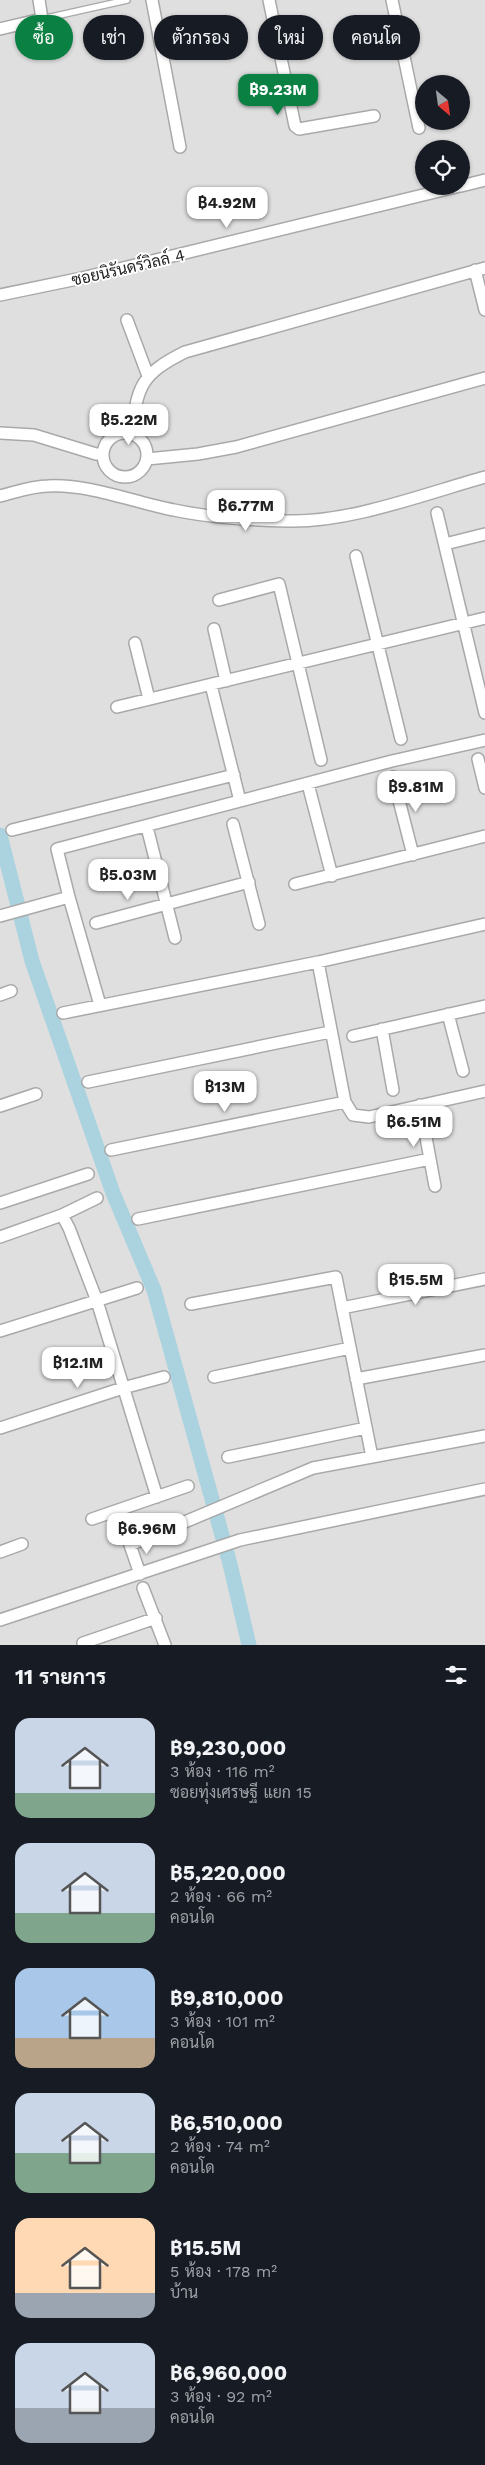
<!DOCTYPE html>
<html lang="th">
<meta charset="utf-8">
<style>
body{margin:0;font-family:"Work Sans",Sarabun,sans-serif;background:#20242c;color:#f1f3f6;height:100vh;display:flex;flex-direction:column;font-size:19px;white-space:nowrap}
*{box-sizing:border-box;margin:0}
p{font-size:16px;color:#9ea1a6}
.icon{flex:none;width:28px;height:28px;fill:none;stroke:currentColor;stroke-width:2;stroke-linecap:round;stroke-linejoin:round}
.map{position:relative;height:1645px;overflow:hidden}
.details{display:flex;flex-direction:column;background:#171b24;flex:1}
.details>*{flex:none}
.top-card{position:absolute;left:15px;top:15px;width:455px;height:45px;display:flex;gap:10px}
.needle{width:32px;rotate:151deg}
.tools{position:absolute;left:415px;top:75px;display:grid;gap:10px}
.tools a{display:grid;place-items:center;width:55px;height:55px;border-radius:50%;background:#171b24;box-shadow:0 1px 4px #0004;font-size:25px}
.price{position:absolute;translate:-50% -42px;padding:0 11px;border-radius:10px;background:#fff;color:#222;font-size:16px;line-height:32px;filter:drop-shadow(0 1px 2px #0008)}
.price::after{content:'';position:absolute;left:50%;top:30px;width:15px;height:11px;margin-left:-8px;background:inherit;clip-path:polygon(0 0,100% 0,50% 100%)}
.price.on{background:#0b8043;color:#fff}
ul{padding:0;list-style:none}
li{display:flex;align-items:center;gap:15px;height:125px;padding:0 15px}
li span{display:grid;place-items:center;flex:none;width:140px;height:100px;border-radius:15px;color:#555}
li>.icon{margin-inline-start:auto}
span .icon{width:60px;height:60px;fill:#fffc;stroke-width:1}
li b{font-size:21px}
h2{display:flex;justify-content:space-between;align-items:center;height:60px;padding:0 15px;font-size:21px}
.tag{padding:0 18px;border-radius:22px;background:#171b24;box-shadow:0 1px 4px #0004;font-size:18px;line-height:45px}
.tag.on{background:#0b8043;color:#fff}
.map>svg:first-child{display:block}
</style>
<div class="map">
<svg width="485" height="1645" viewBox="0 0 485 1645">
<rect width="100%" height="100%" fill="#f2efe9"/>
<!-- residential -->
<path fill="#e0dfdf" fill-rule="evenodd" d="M 0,0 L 485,0 L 485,1645 L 0,1645 ZM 424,84 L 461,84 L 461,121 L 424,121 ZM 424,149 L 461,149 L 461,186 L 424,186 Z"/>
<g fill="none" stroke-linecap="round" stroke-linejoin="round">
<!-- canal -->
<path stroke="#aad3df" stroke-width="15" d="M 0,835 L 32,961 L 113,1193 L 154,1290 L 230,1564 L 249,1645"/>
<defs>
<path id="lane" d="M 42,19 L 127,0"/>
<path id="street" d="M 152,0 L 180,147
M 269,0 L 295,126 L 299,129 L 374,116
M 392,0 L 419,128
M 0,29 L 42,19 L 39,0
M 461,186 L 485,180
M 475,270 L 485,310
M 0,295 L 82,278 L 460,186
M 127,320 L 148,376
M103 455a22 22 0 1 1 44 0a22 22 0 1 1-44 0Z
M 0,433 L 34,435 L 96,454 L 103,453
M 132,433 C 137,386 141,374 185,352 L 485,268
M 147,459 L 198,454 L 236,447 L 485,378
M 0,496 C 16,492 32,486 48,486 C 91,484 132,502 174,510 C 211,518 249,520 287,521 C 349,523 424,494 485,477
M 437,513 L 485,713
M 445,544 L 485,534
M 356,556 L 401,739
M 219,600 L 279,584 L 321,760
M 214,629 L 226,681
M 135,643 L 149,699
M 211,685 L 240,801
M 117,707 L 485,618
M 478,759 L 485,788
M 393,777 L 413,855
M 308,784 L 332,876
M 233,824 L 259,924
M 147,827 L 175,938
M 12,830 L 234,775
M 295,884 L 485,836
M 69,897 L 100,1005
M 0,916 L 69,897 L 57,849 L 392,761 L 485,740
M 96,923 L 249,882
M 318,962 L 345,1102 L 353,1115 L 369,1117 L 485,1091
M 0,995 L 11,991
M 63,1013 L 318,962 L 485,924
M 448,1014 L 463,1071
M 382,1029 L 393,1090
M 353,1036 L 485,1006
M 88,1082 L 330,1032
M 420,1105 L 435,1186
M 0,1106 L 36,1094
M 111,1150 L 345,1102
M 0,1203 L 88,1174
M 62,1215 L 69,1228 L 97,1301 L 157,1497
M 138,1219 L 430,1159
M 0,1237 L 62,1215 L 97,1198
M 191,1304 L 336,1277 L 372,1457
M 342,1308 L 485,1279
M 0,1331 L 137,1288
M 214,1377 L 350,1348
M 356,1379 L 485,1355
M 0,1428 L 123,1388 L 164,1377
M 228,1457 L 366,1428
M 92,1519 L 188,1486
M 0,1552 L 22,1544
M 140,1574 L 130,1545 L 313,1468 L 485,1436
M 143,1588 L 165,1645
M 0,1620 L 240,1540 L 485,1489
M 84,1645 L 83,1643 L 156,1618"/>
</defs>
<!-- lane casing -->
<use href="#lane" stroke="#a9a9a9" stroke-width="8"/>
<!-- street casing -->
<use href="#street" stroke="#a9a9a9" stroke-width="14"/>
<!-- lane -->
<use href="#lane" stroke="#fff" stroke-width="5.5"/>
<!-- street -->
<use href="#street" stroke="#fff" stroke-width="11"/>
</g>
<g text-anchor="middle" stroke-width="4" stroke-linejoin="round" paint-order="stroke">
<!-- street labels -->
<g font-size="16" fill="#222" stroke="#fff">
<text transform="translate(128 267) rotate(-13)" y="6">ซอยนิรันดร์วิลล์ 4</text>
</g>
</g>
</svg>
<div class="tools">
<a><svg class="needle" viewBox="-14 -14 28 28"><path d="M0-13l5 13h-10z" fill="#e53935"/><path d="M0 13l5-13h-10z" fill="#9ea1a6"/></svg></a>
<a><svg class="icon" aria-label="locate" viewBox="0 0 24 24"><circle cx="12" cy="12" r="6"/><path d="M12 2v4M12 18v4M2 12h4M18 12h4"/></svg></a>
</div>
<b class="price on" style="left:278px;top:116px">฿9.23M</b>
<b class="price" style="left:227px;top:229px">฿4.92M</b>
<b class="price" style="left:129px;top:446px">฿5.22M</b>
<b class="price" style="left:246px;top:532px">฿6.77M</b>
<b class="price" style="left:416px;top:813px">฿9.81M</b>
<b class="price" style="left:128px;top:901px">฿5.03M</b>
<b class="price" style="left:225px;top:1113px">฿13M</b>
<b class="price" style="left:414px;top:1148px">฿6.51M</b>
<b class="price" style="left:416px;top:1306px">฿15.5M</b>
<b class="price" style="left:78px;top:1389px">฿12.1M</b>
<b class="price" style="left:147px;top:1555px">฿6.96M</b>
<div class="top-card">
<a class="tag on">ซื้อ</a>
<a class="tag">เช่า</a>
<a class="tag">ตัวกรอง</a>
<a class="tag">ใหม่</a>
<a class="tag">คอนโด</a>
</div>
</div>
<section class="details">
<h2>11 รายการ<svg class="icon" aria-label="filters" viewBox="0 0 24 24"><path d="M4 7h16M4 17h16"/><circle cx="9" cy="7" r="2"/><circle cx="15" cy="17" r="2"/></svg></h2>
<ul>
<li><span style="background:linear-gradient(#c9d6e8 75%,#7fa58c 0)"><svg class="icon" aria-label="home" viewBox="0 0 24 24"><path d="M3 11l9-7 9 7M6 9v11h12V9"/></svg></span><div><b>฿9,230,000</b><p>3 ห้อง · 116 m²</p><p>ซอยทุ่งเศรษฐี แยก 15</p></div></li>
<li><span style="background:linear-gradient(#c9d6e8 70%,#7fa58c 0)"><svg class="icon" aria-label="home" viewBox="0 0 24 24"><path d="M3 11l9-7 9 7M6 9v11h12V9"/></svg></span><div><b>฿5,220,000</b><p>2 ห้อง · 66 m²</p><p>คอนโด</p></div></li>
<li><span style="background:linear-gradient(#a9c7e8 70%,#b9a48a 0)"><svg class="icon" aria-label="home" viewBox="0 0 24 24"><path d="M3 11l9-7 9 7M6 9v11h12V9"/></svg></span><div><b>฿9,810,000</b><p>3 ห้อง · 101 m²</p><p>คอนโด</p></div></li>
<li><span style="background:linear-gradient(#c9d6e8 60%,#7fa58c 0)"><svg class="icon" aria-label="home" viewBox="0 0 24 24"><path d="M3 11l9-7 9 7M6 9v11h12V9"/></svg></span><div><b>฿6,510,000</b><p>2 ห้อง · 74 m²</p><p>คอนโด</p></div></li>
<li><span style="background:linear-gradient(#ffd9b3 75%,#9aa5b1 0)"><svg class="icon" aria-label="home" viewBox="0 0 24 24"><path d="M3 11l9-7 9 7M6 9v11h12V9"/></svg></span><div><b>฿15.5M</b><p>5 ห้อง · 178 m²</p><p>บ้าน</p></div></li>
<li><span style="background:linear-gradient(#c9d6e8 65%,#9aa5b1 0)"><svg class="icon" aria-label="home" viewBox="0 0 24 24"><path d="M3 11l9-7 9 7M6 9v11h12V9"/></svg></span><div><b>฿6,960,000</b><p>3 ห้อง · 92 m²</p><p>คอนโด</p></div></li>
</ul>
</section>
